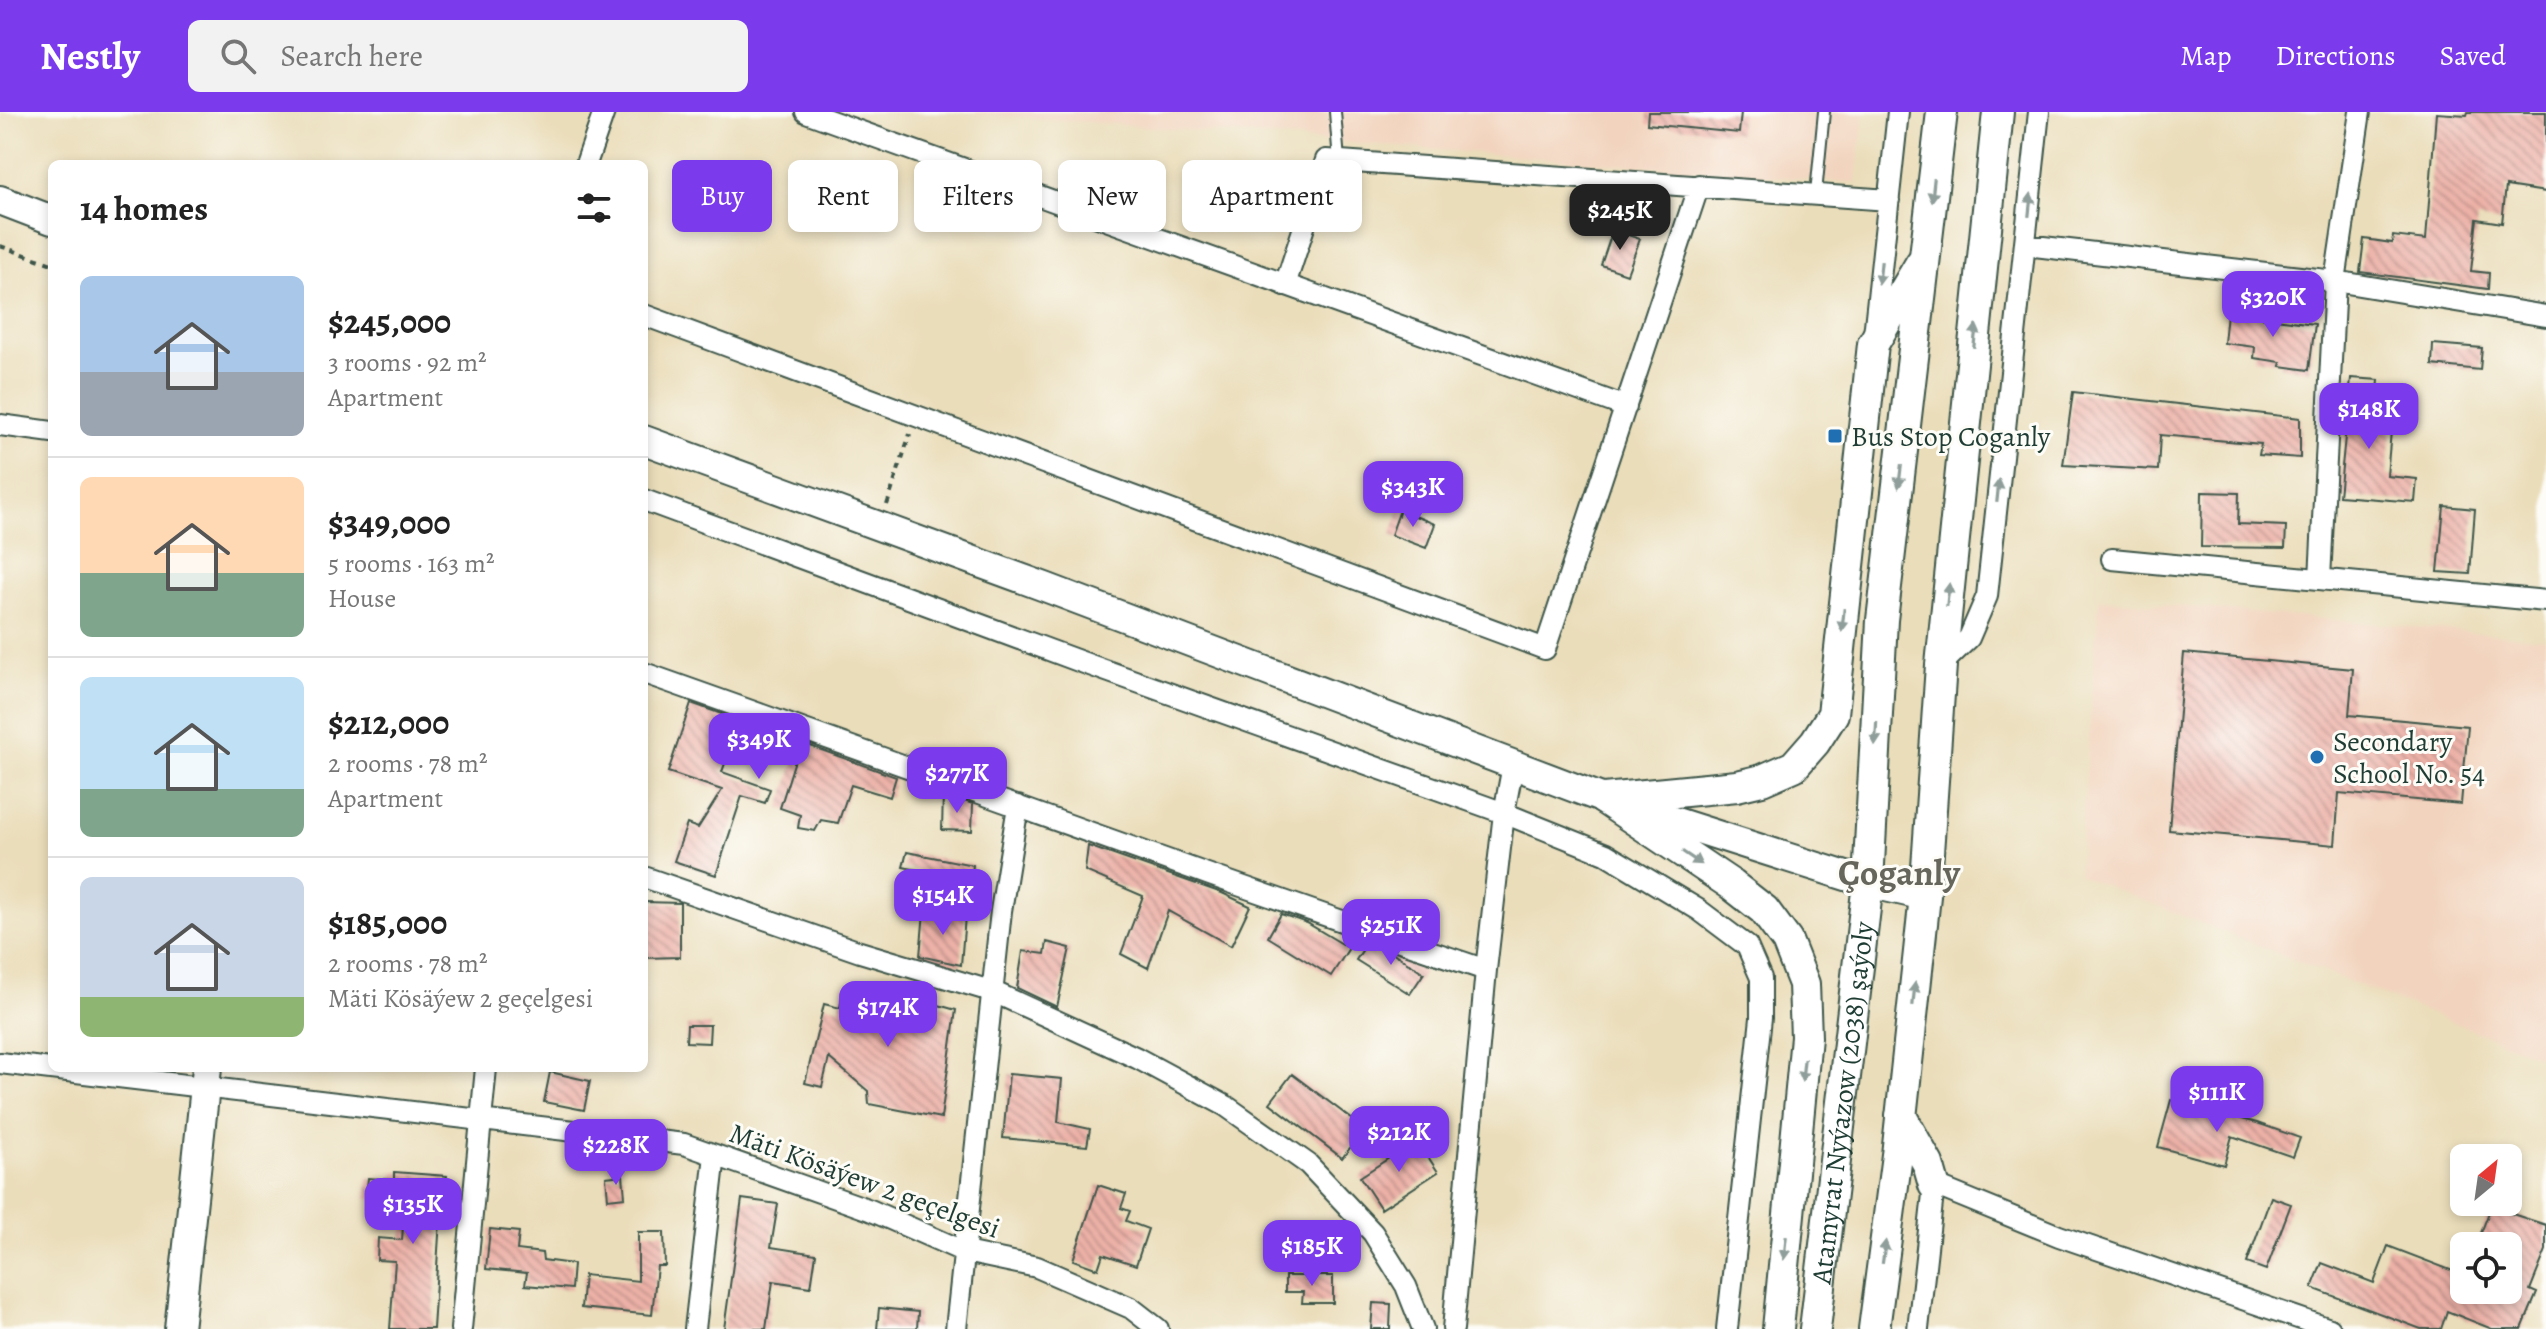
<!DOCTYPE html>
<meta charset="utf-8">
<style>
body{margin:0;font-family:Alegreya,serif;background:#f2f2f2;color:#222;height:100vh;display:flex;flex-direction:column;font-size:30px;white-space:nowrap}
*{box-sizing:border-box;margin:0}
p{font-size:26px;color:#767676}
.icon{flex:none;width:44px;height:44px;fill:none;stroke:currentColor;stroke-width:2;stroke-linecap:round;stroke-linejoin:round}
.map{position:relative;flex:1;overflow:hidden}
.side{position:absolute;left:48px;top:48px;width:600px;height:912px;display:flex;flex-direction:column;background:#fff;border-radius:12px;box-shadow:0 4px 12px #0003}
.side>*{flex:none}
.top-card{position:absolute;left:672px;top:48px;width:760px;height:72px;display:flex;gap:16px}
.needle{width:52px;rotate:29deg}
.fabs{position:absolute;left:2450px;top:1032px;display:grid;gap:16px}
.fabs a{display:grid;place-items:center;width:72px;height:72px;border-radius:12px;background:#fff;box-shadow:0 4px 12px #0003;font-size:40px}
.price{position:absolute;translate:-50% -68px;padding:0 18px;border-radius:16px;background:#7c3aed;color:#fff;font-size:26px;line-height:52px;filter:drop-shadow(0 2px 4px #0008)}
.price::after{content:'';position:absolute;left:50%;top:48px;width:24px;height:18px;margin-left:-12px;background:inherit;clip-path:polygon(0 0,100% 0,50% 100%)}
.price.active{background:#222;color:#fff}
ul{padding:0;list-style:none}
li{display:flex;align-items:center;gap:24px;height:200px;padding:0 32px}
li+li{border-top:2px solid #e0e0e0}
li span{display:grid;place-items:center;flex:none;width:224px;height:160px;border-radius:12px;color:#555}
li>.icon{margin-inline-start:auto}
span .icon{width:96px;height:96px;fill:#fffc;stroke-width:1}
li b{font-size:34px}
h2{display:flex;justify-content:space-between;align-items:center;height:96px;padding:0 32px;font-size:34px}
.pill{padding:0 28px;border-radius:12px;background:#fff;box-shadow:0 4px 12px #0003;font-size:28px;line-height:72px}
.pill.active{background:#7c3aed;color:#fff}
header{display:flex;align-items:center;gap:48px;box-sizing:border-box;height:112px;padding:0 40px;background:#7c3aed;color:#fff}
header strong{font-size:38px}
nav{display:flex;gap:44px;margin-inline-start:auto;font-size:28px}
.search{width:560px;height:72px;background:#f2f2f2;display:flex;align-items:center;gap:20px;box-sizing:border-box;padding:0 28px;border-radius:12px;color:#767676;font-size:30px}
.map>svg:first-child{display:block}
</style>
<header>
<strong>Nestly</strong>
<div class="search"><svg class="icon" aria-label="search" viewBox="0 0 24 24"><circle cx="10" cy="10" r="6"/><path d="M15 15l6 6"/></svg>Search here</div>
<nav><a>Map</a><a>Directions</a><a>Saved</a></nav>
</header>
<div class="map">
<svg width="2546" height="1217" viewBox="0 0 2546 1217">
<defs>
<pattern id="building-back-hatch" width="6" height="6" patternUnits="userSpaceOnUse" patternTransform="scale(2)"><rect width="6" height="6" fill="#ecb1a7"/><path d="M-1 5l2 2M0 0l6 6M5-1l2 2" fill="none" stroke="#bf9189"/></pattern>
</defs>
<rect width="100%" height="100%" fill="#fdfcf7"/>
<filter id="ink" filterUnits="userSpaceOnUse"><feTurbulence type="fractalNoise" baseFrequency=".0125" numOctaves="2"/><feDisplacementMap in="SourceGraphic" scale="16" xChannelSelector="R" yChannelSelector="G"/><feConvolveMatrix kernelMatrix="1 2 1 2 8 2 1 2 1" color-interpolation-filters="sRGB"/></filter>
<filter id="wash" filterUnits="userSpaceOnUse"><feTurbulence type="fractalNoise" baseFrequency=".006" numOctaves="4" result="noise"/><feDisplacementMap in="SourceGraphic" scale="32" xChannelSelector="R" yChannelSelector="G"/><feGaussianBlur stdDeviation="1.8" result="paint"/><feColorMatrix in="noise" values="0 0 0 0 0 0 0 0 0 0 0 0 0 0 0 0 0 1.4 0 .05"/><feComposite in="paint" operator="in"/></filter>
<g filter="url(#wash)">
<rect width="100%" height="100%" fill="#eaddba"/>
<!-- built -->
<path fill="#f2d4be" d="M 961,0 L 1864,0 L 1856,71 Z
M 2099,487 L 2546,527 L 2546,947 L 2079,763 Z"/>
<g id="blocks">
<!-- building -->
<path fill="url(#building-back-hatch)" d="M 1648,0 L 1741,0 L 1739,21 L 1647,12 Z
M 2468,0 L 2546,0 L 2546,80 L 2506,74 L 2502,111 L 2477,107 L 2471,159 L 2489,161 L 2488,177 L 2360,160 L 2364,127 L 2392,131 L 2393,124 L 2426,128 L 2436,1 L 2467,3 Z
M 1613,118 L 1640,127 L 1627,162 L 1601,153 Z
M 2227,201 L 2315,212 L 2309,258 L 2280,254 L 2281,250 L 2254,246 L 2255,235 L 2224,231 Z
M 2433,232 L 2482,236 L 2480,258 L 2432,253 Z
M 2351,266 L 2379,268 L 2375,317 L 2391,319 L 2387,364 L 2417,367 L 2415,390 L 2339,384 Z
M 2073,280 L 2300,306 L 2300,346 L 2259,343 L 2261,332 L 2160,323 L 2158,358 L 2063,353 Z
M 2202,380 L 2239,381 L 2238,412 L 2286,414 L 2285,436 L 2201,435 Z
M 2444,394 L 2475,397 L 2470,462 L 2438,460 Z
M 1400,398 L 1435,412 L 1426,436 L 1391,423 Z
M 2184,541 L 2353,557 L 2349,603 L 2468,614 L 2461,692 L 2339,681 L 2335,733 L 2169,718 Z
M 691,591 L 896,665 L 890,685 L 851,673 L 838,711 L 821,708 L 815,719 L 798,716 L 800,703 L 780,696 L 795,648 L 734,626 L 722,660 L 770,677 L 765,691 L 742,684 L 716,763 L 674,749 L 687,712 L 698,716 L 722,678 L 668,660 Z
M 943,682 L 973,692 L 972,719 L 942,718 Z
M 1088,734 L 1222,781 L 1250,794 L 1231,834 L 1168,799 L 1148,856 L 1121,842 L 1143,784 L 1085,759 Z
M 907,740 L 973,753 L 971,769 L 903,755 Z
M 644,790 L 680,791 L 680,845 L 644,846 Z
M 924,800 L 965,804 L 961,853 L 920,844 Z
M 1281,802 L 1307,811 L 1349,836 L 1331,864 L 1268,825 Z
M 1047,830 L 1070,836 L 1057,895 L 1017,876 L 1023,839 L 1045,842 Z
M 1367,831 L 1390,839 L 1424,861 L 1410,882 L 1356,848 Z
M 844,874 L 880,883 L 882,877 L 956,898 L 941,1006 L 869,992 L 868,979 L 829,946 L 822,975 L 805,971 L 824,892 L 840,896 Z
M 687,913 L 710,913 L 709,931 L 686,930 Z
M 550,960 L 590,969 L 584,998 L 544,990 Z
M 1009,962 L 1062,967 L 1058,1010 L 1090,1017 L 1087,1034 L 1003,1026 Z
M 1292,962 L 1365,1017 L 1342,1046 L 1270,991 Z
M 2171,988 L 2257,1011 L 2300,1026 L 2293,1045 L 2232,1024 L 2224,1053 L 2158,1035 Z
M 1417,1028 L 1438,1060 L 1381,1097 L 1360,1065 Z
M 394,1060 L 447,1064 L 445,1092 L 441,1092 L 433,1217 L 390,1217 L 395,1149 L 377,1148 L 378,1126 L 402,1128 L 405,1089 L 366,1086 L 368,1066 L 394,1068 Z
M 623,1063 L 625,1085 L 608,1087 L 606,1065 Z
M 1098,1073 L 1126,1082 L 1121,1096 L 1130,1099 L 1126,1109 L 1148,1117 L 1136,1153 L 1103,1142 L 1098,1157 L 1073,1148 Z
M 2271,1085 L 2291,1092 L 2266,1158 L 2247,1151 Z
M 742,1087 L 778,1092 L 771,1135 L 816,1142 L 811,1175 L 773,1169 L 766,1217 L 724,1217 Z
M 2491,1095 L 2546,1113 L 2546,1138 L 2530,1178 L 2537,1181 L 2522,1217 L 2492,1217 L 2447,1199 L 2441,1217 L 2421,1217 L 2312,1176 L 2322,1151 L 2374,1171 L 2388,1134 L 2461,1162 L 2455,1178 L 2508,1178 L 2508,1134 L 2476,1134 Z
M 490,1117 L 519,1120 L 517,1138 L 542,1141 L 543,1148 L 573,1152 L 571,1177 L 525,1173 L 527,1161 L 486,1157 Z
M 638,1120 L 664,1120 L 665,1154 L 657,1154 L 652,1203 L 581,1196 L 584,1163 L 638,1169 Z
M 1285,1164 L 1333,1164 L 1333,1191 L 1302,1191 L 1303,1180 L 1285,1180 Z
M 1373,1191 L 1391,1192 L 1390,1217 L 1371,1217 Z
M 879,1196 L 918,1200 L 917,1217 L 877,1217 Z"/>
</g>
</g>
<g filter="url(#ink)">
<use href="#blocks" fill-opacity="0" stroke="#3d5548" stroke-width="2"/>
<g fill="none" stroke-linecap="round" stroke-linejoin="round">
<defs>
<path id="lane" d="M 1335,0 L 1339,49
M 1816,81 L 1824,0"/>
<path id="street" d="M 806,0 L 1626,295
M 586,52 L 604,0
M 2026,133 L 2335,169 L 2546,204
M 1285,173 L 1326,48 L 1889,88
M 644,203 L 1545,537 L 1699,73
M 1874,223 L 1898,0
M 0,313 L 52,320
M 644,388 L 1076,548 L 1504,701 L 1606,742 L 1699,798 L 1747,834 L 1761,866 L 1761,906 L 1727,1217
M 2112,447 L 2546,489
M 2320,467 L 2335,169 L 2360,0
M 1941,553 L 1969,526 L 1987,484 L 2039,0
M 644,561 C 925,660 1204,764 1486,858 L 1453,1217
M 644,765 L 860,840 L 994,880 L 1137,946 L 1226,994 L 1308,1052 L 1373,1121 L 1406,1174 L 1423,1217
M 1486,858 L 1504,701 L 1513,653
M 0,951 L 684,1032 L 870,1098 L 965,1140 L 1037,1155 L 1131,1196 L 1158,1217
M 461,1217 L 486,956
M 695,1217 L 715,1043
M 956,1217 L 1001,799 L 1018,694
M 1918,1217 L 1934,1073 L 2059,1124 L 2330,1217"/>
<path id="secondary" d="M 0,88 L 52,108
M 644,328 L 1045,475 L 1604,687 L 1868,771 L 1925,784
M 179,1217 L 207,956"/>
<g id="primary">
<path d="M 1604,687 L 1737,674 L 1762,668 L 1794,654 L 1815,630 L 1833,602 L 1873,232 L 1921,151"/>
<path d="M 1604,687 L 1732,773 L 1764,798 L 1787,829 L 1804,872 L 1806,925 L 1778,1217"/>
<path d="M 1901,1004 L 1928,1052 L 1934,1073"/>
<path id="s1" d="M 1815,1217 L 1868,771 L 1882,508 L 1942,0"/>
<path d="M 1874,1217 L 1897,1043 L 1925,784 L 1941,553 L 1998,0"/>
</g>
</defs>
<!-- lane casing -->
<use href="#lane" stroke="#3d5548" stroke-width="14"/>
<!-- street casing -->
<use href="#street" stroke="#3d5548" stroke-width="24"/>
<!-- secondary casing -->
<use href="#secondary" stroke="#3d5548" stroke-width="32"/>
<!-- primary casing -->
<use href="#primary" stroke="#3d5548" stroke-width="34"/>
<!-- path -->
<path stroke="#3d5548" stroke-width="4" stroke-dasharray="6 6" stroke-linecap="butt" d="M 0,134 L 52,152
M 887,393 L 910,322"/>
<!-- lane -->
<use href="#lane" stroke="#fff" stroke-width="10"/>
<!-- street -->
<use href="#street" stroke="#fff" stroke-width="20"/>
<!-- secondary -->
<use href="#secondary" stroke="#fff" stroke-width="28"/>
<!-- primary -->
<use href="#primary" stroke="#fff" stroke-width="30"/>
</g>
<!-- one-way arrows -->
<defs><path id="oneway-solid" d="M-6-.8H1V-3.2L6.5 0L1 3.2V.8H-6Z" transform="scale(2)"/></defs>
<g fill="#8f9e9a">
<use href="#oneway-solid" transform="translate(1933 78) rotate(96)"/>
<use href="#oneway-solid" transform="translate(2030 93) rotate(-84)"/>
<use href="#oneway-solid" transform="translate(1880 161) rotate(96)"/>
<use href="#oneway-solid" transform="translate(1975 224) rotate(-84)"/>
<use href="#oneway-solid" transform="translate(1900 364) rotate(97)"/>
<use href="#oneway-solid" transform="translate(1998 379) rotate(-84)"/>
<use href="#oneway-solid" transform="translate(1948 483) rotate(-84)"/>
<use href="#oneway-solid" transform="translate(1843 508) rotate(96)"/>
<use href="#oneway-solid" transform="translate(1876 622) rotate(93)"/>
<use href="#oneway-solid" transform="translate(1692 746) rotate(34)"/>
<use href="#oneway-solid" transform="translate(1914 882) rotate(-84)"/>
<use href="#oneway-solid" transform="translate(1803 958) rotate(96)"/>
<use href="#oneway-solid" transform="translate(1785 1136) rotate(96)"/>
<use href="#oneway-solid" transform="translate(1884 1140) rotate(-82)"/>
</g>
</g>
<!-- markers -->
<g fill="#1f6fb2" stroke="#fdfcf7" stroke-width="3">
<rect x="1827" y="316" width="16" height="16" rx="4"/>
<circle cx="2317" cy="645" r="8"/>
</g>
<g text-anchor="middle" stroke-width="6" stroke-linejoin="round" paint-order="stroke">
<!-- poi labels -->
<g font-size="28" fill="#1f3d34" stroke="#fdfcf7" text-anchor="start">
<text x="1851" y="334">Bus Stop Coganly</text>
<text x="2333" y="639">Secondary<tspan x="2333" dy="32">School No. 54</tspan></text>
</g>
<!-- street labels -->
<g font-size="28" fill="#1f3d34" stroke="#fdfcf7">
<text dy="10" stroke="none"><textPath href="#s1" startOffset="228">Atamyrat Nyýazow (2038) şaýoly</textPath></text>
<text transform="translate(865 1068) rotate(20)" y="10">Mäti Kösäýew 2 geçelgesi</text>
</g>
<!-- district labels -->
<g font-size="36" font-weight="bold" fill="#67665c" stroke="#fdfcf7">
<text x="1899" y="773">Çoganly</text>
</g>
</g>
</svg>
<div class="fabs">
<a><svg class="needle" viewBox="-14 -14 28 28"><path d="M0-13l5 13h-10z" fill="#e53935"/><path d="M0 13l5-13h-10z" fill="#767676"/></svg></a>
<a><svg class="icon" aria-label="locate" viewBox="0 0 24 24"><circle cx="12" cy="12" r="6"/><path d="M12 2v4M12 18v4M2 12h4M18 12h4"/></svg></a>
</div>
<b class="price active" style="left:1620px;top:140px">$245K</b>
<b class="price" style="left:2273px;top:227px">$320K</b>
<b class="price" style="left:2369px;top:339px">$148K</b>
<b class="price" style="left:1413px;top:417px">$343K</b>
<b class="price" style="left:759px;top:669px">$349K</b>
<b class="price" style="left:957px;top:703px">$277K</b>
<b class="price" style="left:943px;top:825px">$154K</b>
<b class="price" style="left:1391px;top:855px">$251K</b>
<b class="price" style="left:888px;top:937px">$174K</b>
<b class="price" style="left:2217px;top:1022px">$111K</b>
<b class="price" style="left:1399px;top:1062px">$212K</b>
<b class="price" style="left:616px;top:1075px">$228K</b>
<b class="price" style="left:413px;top:1134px">$135K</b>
<b class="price" style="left:1312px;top:1176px">$185K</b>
<div class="top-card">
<a class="pill active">Buy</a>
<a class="pill">Rent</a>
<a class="pill">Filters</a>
<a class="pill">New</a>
<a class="pill">Apartment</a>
</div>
<section class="side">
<h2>14 homes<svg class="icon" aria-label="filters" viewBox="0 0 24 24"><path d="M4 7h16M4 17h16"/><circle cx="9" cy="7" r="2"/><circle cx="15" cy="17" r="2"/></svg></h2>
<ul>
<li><span style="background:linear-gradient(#a9c7e8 60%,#9aa5b1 0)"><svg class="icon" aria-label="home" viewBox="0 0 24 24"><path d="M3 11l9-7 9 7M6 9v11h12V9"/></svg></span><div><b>$245,000</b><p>3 rooms · 92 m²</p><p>Apartment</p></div></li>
<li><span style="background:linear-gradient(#ffd9b3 60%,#7fa58c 0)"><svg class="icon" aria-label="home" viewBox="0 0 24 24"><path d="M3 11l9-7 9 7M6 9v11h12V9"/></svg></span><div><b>$349,000</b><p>5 rooms · 163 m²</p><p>House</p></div></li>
<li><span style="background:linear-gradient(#bfe0f5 70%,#7fa58c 0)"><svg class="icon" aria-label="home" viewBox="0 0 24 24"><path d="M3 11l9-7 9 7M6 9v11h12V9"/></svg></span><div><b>$212,000</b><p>2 rooms · 78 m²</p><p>Apartment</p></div></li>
<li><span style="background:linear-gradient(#c9d6e8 75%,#8fb573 0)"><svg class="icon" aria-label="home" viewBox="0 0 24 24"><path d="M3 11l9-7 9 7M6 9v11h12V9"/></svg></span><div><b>$185,000</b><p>2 rooms · 78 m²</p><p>Mäti Kösäýew 2 geçelgesi</p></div></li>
</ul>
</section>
</div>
